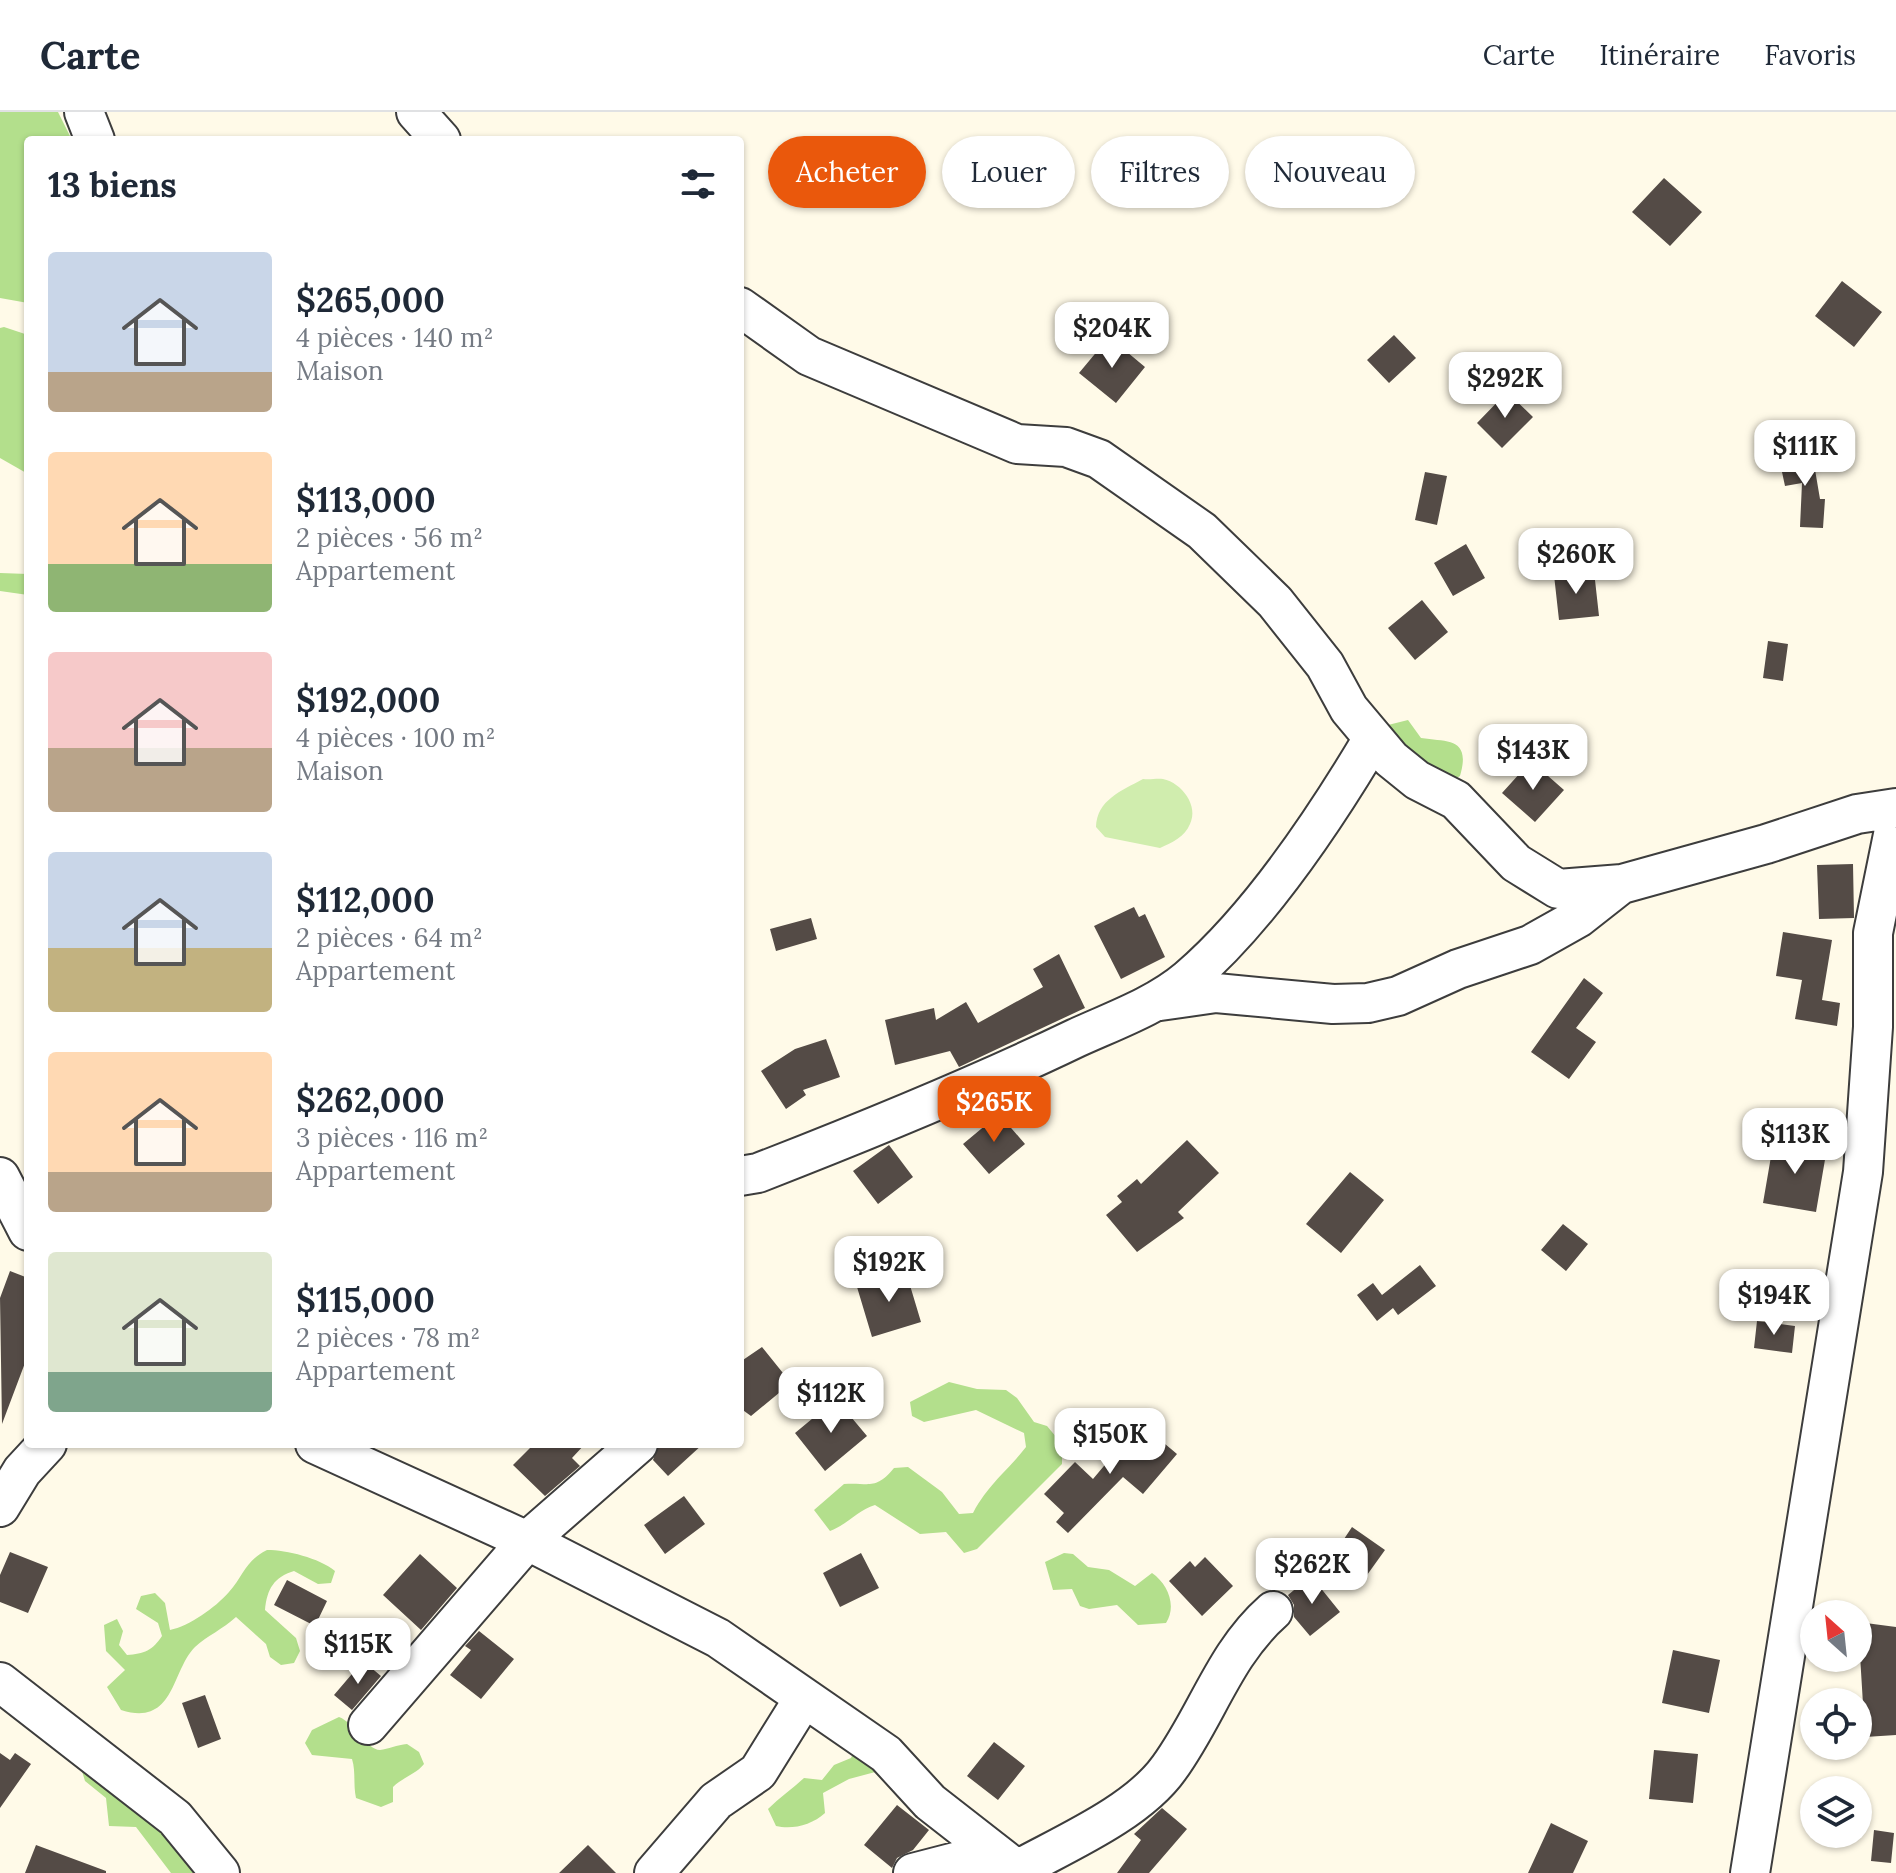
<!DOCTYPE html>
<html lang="fr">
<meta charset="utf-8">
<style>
body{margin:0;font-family:Lora,serif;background:#f6f6f7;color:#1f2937;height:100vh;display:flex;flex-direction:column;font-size:30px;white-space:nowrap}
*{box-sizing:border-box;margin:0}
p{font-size:26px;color:#747a83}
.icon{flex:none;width:44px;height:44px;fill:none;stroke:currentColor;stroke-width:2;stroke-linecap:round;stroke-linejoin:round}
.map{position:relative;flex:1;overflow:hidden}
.sheet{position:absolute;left:24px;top:24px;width:720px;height:1312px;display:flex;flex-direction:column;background:#fff;border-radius:8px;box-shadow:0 2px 6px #0004}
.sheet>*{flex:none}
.top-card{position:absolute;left:768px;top:24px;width:760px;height:72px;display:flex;gap:16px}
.needle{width:52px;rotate:333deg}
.buttons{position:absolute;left:1800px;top:1488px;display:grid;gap:16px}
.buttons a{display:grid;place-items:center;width:72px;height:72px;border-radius:50%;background:#fff;box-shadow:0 2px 6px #0004;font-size:40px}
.price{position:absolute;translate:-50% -68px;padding:0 18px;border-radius:16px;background:#fff;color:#222;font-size:26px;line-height:52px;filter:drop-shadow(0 2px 4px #0008)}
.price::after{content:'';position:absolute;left:50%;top:48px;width:24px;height:18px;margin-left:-12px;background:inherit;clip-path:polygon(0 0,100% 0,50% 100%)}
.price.current{background:#ea580c;color:#fff}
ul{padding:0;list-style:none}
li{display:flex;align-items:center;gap:24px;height:200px;padding:0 24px}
li span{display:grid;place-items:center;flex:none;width:224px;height:160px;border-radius:8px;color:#555}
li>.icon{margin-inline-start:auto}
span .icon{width:96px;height:96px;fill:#fffc;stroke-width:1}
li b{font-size:34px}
h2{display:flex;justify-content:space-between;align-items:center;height:96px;padding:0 24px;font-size:34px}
.tag{padding:0 28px;border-radius:36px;background:#fff;box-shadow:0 2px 6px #0004;font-size:28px;line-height:72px}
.tag.current{background:#ea580c;color:#fff}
header{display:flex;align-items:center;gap:48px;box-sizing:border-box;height:112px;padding:0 40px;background:#fff;border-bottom:2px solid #e0e1e3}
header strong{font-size:38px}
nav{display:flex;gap:44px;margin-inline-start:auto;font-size:28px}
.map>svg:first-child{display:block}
</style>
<header>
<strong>Carte</strong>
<nav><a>Carte</a><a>Itinéraire</a><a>Favoris</a></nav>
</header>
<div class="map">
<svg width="1896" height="1761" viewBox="0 0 1896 1761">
<rect width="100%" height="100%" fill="#fffae8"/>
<!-- green -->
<path fill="#d0edae" d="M 1143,667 C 1150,668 1157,666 1163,667 C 1182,671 1199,694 1190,712 C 1185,725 1171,731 1160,736 L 1105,725 L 1096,715 C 1097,688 1121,679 1143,667 Z"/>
<!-- forest -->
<path fill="#b3df8c" d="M 0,0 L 58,0 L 72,28 L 28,28 L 28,191 L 0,186 Z
M 4,215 L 28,223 L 28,362 L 0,346 L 0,216 Z
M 0,461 L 28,462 L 28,483 L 0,479 Z
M 1408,608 L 1421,626 C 1449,630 1471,626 1460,664 L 1451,669 L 1382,621 L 1388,613 Z
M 949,1270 L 977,1277 L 1006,1278 L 1017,1286 L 1034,1310 L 1047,1314 L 1057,1326 L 1062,1338 L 1062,1352 L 977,1437 L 964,1441 L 946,1420 L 920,1422 L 875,1393 C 858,1398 848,1412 830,1419 L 814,1398 L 844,1372 C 869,1370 875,1379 894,1356 L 908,1355 L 942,1380 L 959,1402 L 973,1401 C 990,1370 1006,1361 1026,1335 L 1024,1321 L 976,1298 L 924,1310 L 912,1304 L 910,1290 Z
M 267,1438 C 287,1438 319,1446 335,1459 L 331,1471 L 318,1472 L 294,1459 C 274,1465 267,1477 265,1498 L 296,1526 L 300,1539 L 294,1551 L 281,1553 L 270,1545 L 266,1532 L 236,1505 C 223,1517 207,1524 195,1535 C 171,1559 175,1615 121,1598 L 107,1575 L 125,1558 L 106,1539 L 104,1513 L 117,1507 L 123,1519 L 119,1533 L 127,1543 C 144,1542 153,1538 162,1524 L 158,1511 L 136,1497 L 141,1484 L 155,1481 L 165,1491 L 170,1518 C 189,1514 215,1496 229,1480 C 244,1463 245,1449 267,1438 Z
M 1064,1441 L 1073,1442 L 1088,1455 L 1109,1458 L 1135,1474 L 1152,1461 C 1168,1472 1177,1494 1166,1511 L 1138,1513 L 1117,1493 L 1089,1497 L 1080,1494 L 1072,1477 L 1053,1478 L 1045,1450 Z
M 339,1605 C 355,1611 367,1638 380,1638 C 388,1637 397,1633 407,1632 L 419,1640 L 424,1652 C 415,1663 403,1665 393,1675 L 393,1690 L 381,1695 L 356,1686 C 353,1672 356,1660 352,1647 L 312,1643 L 305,1631 L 312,1618 Z
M 855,1637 L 879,1659 L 849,1667 L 823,1681 L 825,1701 C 812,1713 792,1718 776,1714 L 768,1697 C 779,1686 792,1677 804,1666 L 822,1668 L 834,1653 L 851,1646 Z
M 93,1648 L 202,1761 L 171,1761 L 136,1715 L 109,1714 L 106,1686 L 85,1669 L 81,1656 Z"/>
<!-- building -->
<path fill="#544b46" d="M 1664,66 L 1702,100 L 1670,134 L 1632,100 Z
M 1842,169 L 1882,200 L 1854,235 L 1815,204 Z
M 1394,223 L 1416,246 L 1389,271 L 1367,248 Z
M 1109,225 L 1145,255 L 1116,291 L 1079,261 Z
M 1507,280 L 1533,305 L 1502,336 L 1477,311 Z
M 1812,340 L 1820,387 L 1825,387 L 1823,416 L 1800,415 L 1802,371 L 1785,374 L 1779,346 Z
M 1425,360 L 1447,364 L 1437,413 L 1415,408 Z
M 1466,432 L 1485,466 L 1453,484 L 1434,451 Z
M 1594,459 L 1599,504 L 1559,508 L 1554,463 Z
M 1422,488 L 1448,520 L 1415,548 L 1388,516 Z
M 1768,529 L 1788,532 L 1783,569 L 1763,566 Z
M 1531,649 L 1564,678 L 1535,710 L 1502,681 Z
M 1853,752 L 1854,806 L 1819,807 L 1817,753 Z
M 1134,795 L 1139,805 L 1145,802 L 1165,845 L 1121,867 L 1094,814 Z
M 811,806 L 817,827 L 776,839 L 770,817 Z
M 1783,820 L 1832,828 L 1822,888 L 1840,891 L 1837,914 L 1795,907 L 1802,868 L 1776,864 Z
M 1059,842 L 1085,896 L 959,955 L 950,939 L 895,953 L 885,908 L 934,896 L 936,908 L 966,890 L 978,911 L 1043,875 L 1033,857 Z
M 1584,866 L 1603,881 L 1576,916 L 1596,930 L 1569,967 L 1531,940 Z
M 826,927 L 840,965 L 803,978 L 806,983 L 786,997 L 761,959 L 795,937 Z
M 999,1002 L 1025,1032 L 989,1062 L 963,1032 Z
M 1774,1027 L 1827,1036 L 1816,1100 L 1763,1091 Z
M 1187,1028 L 1219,1061 L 1178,1100 L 1184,1106 L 1137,1140 L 1106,1103 L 1122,1090 L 1117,1084 L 1137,1067 L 1141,1072 Z
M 889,1033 L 913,1065 L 878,1092 L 853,1059 Z
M 1350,1060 L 1384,1088 L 1341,1141 L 1306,1112 Z
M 1563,1112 L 1588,1132 L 1566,1159 L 1541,1138 Z
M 1420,1153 L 1436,1174 L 1398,1203 L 1393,1196 L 1377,1209 L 1357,1183 L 1373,1171 L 1382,1183 Z
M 10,1159 L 28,1166 L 28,1243 L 2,1312 L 0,1186 Z
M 906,1160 L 921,1210 L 872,1225 L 857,1175 Z
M 1757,1209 L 1795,1214 L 1792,1241 L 1754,1236 Z
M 762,1235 L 791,1271 L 751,1304 L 740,1296 L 740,1250 Z
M 836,1287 L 867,1324 L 825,1359 L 795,1321 Z
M 1140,1311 L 1177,1342 L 1143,1382 L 1123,1365 L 1068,1421 L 1056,1410 L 1064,1401 L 1044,1382 L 1075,1350 L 1093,1367 Z
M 534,1332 L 585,1332 L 572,1346 L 580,1354 L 545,1384 L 513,1353 Z
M 659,1332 L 703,1332 L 668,1364 L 653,1348 Z
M 684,1384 L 705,1412 L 665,1442 L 644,1413 Z
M 1352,1415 L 1385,1438 L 1362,1470 L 1330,1448 Z
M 10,1440 L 48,1455 L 28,1501 L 0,1490 L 0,1463 Z
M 861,1441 L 879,1476 L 840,1495 L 823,1461 Z
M 420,1442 L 457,1476 L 421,1518 L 383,1483 Z
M 1205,1445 L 1233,1474 L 1202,1504 L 1169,1469 L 1190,1449 L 1195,1455 Z
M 1311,1464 L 1340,1500 L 1310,1524 L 1294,1505 L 1294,1493 L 1288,1483 Z
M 287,1468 L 327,1489 L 315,1514 L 274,1493 Z
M 1858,1510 L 1896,1515 L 1896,1623 L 1865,1625 Z
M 479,1519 L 514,1547 L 481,1587 L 450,1563 L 471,1538 L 465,1534 Z
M 1673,1538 L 1720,1548 L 1709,1601 L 1662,1591 Z
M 363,1549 L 381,1564 L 352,1598 L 334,1583 Z
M 205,1583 L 221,1627 L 198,1636 L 182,1591 Z
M 994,1630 L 1025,1654 L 998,1688 L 967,1664 Z
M 1654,1638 L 1698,1642 L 1693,1691 L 1649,1687 Z
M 0,1641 L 10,1648 L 15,1641 L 31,1652 L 0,1696 Z
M 897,1693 L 929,1718 L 913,1738 L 897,1746 L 892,1756 L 864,1733 Z
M 1162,1696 L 1187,1717 L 1149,1761 L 1117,1761 L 1141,1728 L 1134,1722 Z
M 1551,1711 L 1588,1729 L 1573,1761 L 1528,1761 Z
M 1874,1718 L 1894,1721 L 1891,1751 L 1871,1749 Z
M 36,1733 L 106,1759 L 106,1761 L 25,1761 Z
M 588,1733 L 616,1761 L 559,1761 Z"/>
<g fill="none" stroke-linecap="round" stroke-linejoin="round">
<defs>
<path id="minor" d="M 84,0 L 95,28
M 416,0 L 441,28
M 740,195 L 809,244 L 1017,332 L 1066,335 L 1099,347 L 1202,419 L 1275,490 L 1325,553 L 1349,597 L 1391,647 L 1417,668 L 1456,688 L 1516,751 L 1558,777 L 1622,772 L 1766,732 L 1857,702 L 1896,696
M 1160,889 L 1216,881 L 1333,892 L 1368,891 L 1398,884 L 1458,857 L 1530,833 L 1578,806 L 1620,773
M 740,1064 L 758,1061 C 866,1019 972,976 1076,926 C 1113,909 1156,894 1188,867 C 1258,807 1325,707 1372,628
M 0,1065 L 28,1119
M 315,1332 L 536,1433 L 718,1526 L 886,1642 L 930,1690 L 1021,1761
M 0,1395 L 22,1359 L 47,1332
M 0,1570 L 175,1706 L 220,1761
M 368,1613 L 527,1429 L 638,1332
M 1017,1758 C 1064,1732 1137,1701 1169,1656 C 1207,1604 1224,1542 1273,1499
M 654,1761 L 716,1689 L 758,1660 L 804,1586
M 913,1761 L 967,1747 L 1003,1747
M 1750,1761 L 1863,1060 L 1873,915 L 1873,821 L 1896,708"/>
</defs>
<!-- minor casing -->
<use href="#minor" stroke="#3d3d3d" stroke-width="42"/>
<!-- minor -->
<use href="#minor" stroke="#fff" stroke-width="38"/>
</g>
</svg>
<div class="buttons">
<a><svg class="needle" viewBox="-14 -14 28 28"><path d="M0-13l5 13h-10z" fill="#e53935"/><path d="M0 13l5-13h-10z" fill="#747a83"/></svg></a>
<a><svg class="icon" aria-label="locate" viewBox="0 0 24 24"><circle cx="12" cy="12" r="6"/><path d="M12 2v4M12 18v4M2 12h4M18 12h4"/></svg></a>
<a><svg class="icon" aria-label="layers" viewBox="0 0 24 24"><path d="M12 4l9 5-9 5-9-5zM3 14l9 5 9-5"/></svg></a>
</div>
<b class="price" style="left:1112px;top:258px">$204K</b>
<b class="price" style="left:1505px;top:308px">$292K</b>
<b class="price" style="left:1805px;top:376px">$111K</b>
<b class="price" style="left:1576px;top:484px">$260K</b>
<b class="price" style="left:1533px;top:680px">$143K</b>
<b class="price current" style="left:994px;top:1032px">$265K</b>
<b class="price" style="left:1795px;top:1064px">$113K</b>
<b class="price" style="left:889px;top:1192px">$192K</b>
<b class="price" style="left:1774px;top:1225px">$194K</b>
<b class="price" style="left:831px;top:1323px">$112K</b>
<b class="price" style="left:1110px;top:1364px">$150K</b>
<b class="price" style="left:1312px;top:1494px">$262K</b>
<b class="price" style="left:358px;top:1574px">$115K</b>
<div class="top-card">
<a class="tag current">Acheter</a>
<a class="tag">Louer</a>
<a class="tag">Filtres</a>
<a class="tag">Nouveau</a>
</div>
<section class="sheet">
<h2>13 biens<svg class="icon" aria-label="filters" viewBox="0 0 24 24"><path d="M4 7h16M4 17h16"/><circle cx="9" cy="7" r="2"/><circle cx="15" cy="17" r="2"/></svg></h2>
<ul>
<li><span style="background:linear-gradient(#c9d6e8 75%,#b9a48a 0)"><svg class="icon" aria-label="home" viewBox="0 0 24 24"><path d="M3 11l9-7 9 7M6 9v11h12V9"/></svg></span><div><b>$265,000</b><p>4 pièces · 140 m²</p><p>Maison</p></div></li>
<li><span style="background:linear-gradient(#ffd9b3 70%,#8fb573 0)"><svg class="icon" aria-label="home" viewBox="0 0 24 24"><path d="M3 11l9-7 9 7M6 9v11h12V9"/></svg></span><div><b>$113,000</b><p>2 pièces · 56 m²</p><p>Appartement</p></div></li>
<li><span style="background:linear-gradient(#f6c9c9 60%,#b9a48a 0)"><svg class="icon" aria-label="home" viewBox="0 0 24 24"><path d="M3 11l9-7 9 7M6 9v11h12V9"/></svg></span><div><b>$192,000</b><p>4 pièces · 100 m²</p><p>Maison</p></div></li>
<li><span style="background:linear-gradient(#c9d6e8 60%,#c2b280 0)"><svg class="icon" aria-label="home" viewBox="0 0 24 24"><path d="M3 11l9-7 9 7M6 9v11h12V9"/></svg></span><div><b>$112,000</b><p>2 pièces · 64 m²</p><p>Appartement</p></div></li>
<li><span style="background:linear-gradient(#ffd9b3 75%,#b9a48a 0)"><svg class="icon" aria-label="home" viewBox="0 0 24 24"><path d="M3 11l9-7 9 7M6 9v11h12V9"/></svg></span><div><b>$262,000</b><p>3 pièces · 116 m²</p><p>Appartement</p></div></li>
<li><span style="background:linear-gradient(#dfe7d0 75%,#7fa58c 0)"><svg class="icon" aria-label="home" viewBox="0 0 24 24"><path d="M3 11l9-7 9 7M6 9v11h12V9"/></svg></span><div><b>$115,000</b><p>2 pièces · 78 m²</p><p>Appartement</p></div></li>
</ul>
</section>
</div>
